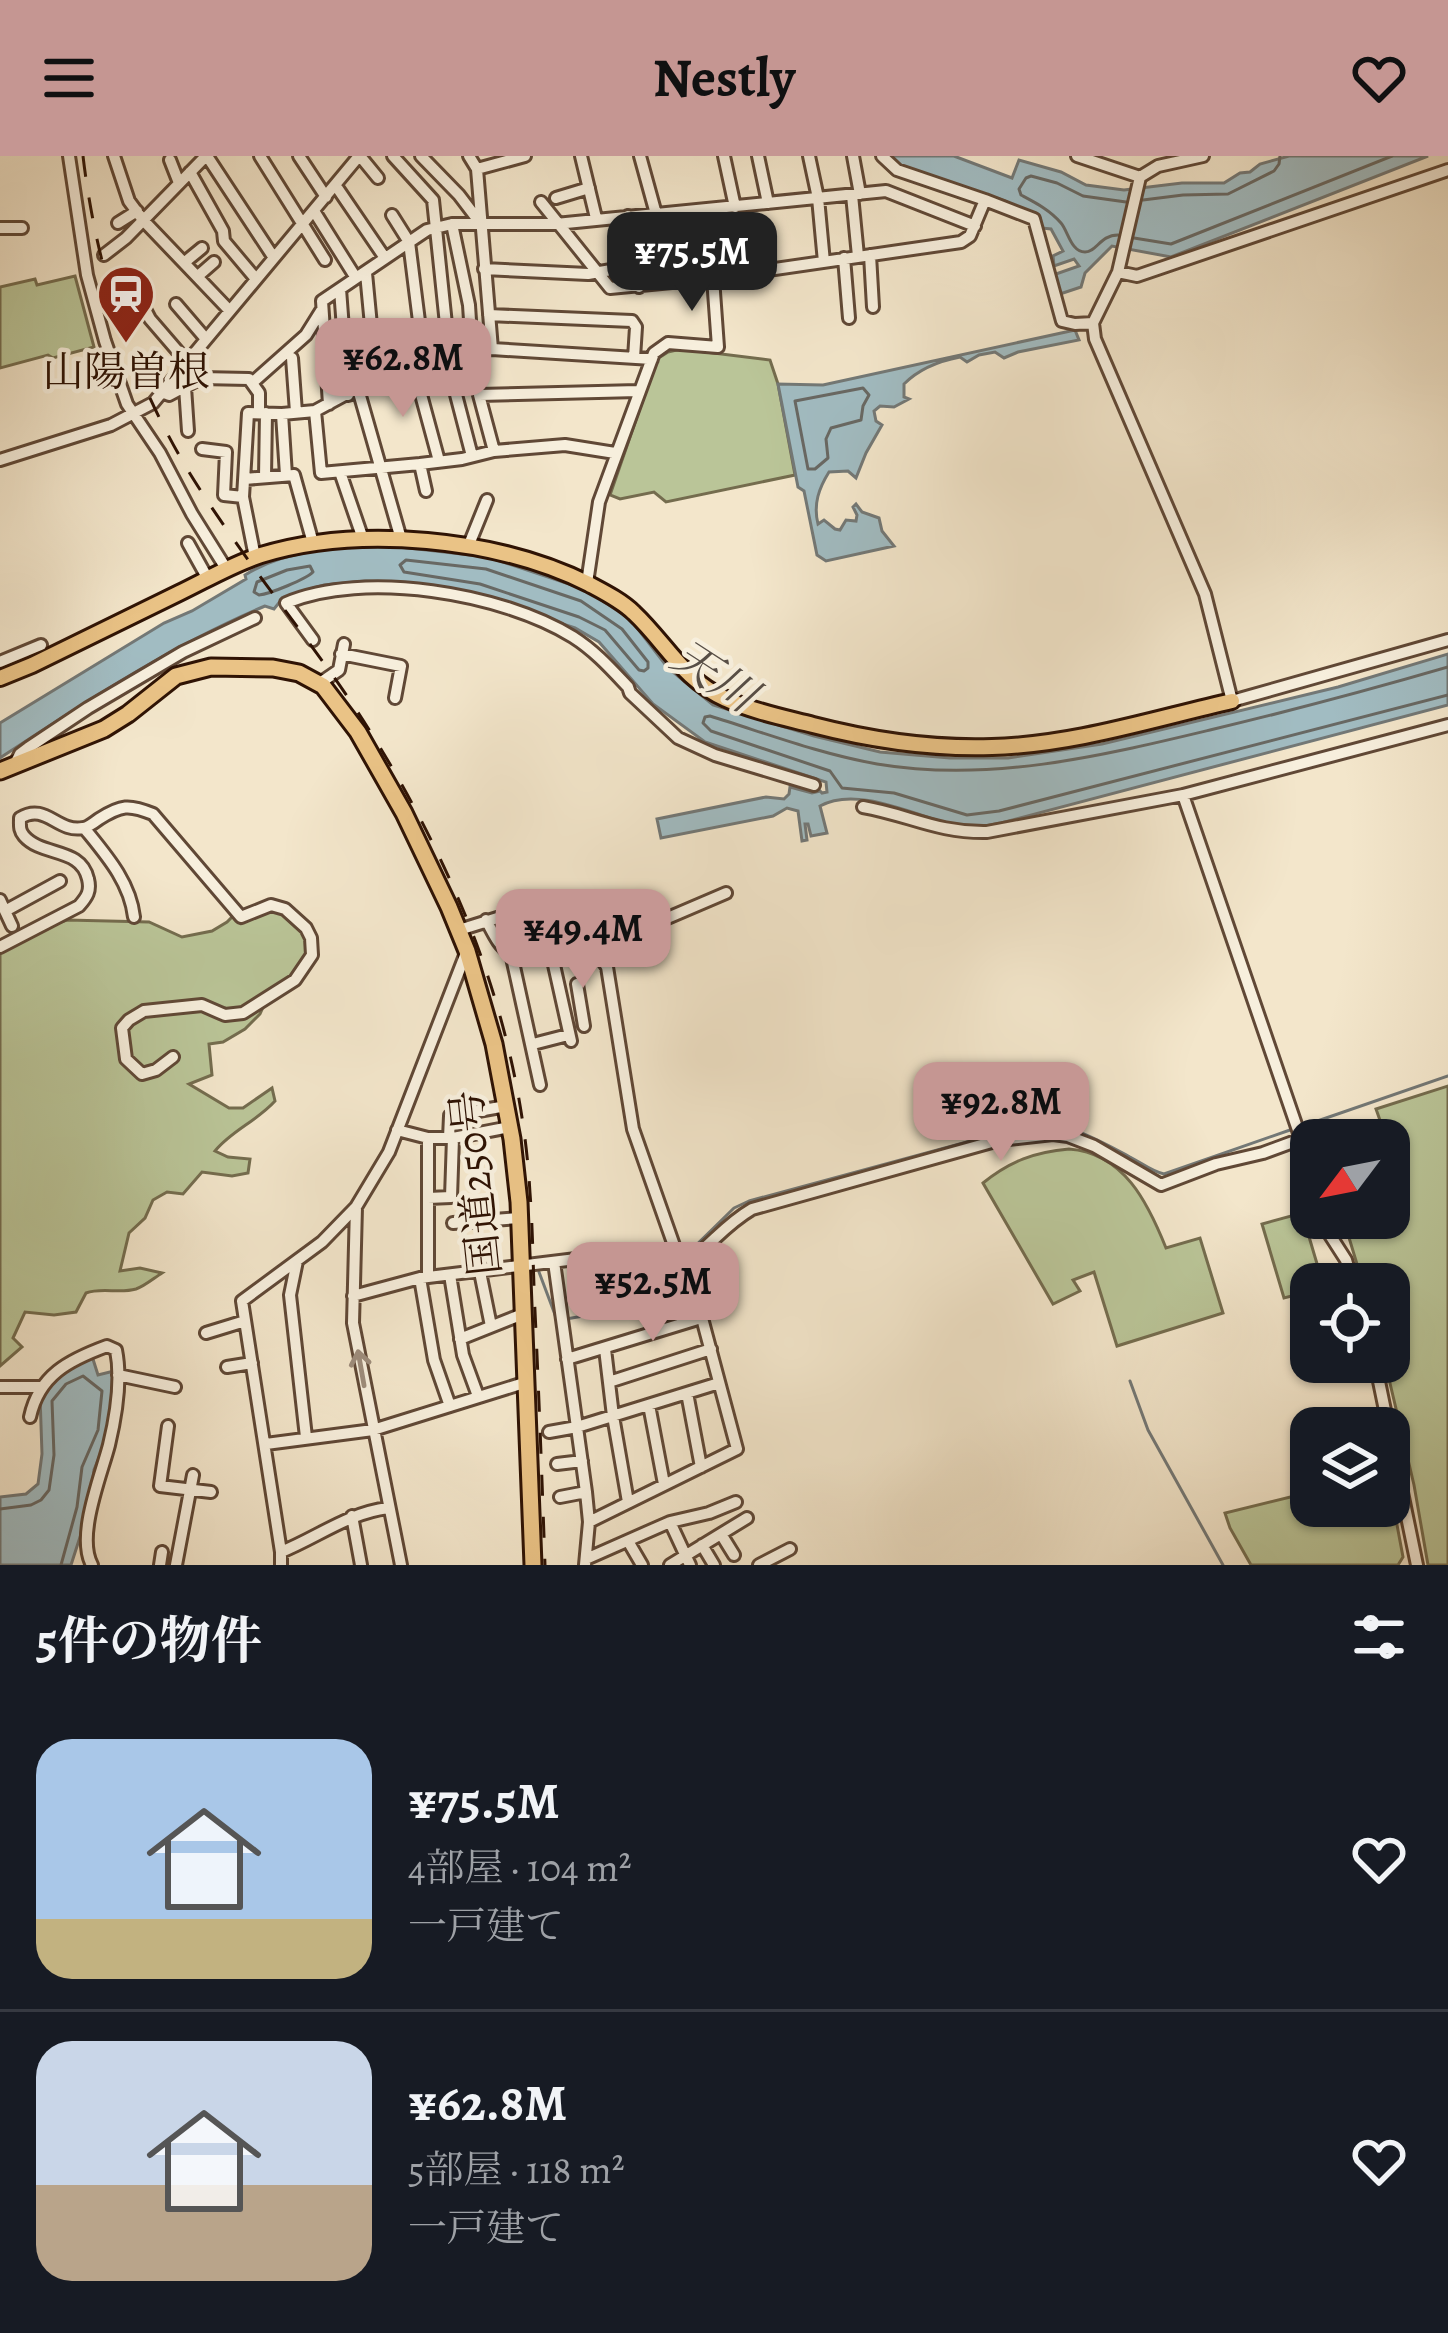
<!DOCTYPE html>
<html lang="ja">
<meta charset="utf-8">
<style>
body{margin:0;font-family:Alegreya,"Noto Serif JP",serif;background:#20242c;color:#f1f3f6;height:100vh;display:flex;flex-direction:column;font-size:45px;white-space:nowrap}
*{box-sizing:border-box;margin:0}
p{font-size:39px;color:#9ea1a6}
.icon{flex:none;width:66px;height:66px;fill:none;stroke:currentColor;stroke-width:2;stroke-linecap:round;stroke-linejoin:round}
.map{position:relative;height:1409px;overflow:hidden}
.drawer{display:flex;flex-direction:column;background:#171b24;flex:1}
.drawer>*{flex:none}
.needle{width:78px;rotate:238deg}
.buttons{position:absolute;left:1290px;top:963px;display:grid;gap:24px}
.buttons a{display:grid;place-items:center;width:120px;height:120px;border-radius:24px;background:#171b24;box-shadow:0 3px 9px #0004;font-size:60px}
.price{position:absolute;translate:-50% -102px;padding:0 27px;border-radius:24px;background:#c59692;color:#111;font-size:39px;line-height:78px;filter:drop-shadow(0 3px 6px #0008)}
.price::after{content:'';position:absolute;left:50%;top:72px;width:36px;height:27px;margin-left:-18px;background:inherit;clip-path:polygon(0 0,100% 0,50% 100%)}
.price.selected{background:#222;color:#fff}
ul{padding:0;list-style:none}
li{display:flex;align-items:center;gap:36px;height:300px;padding:0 36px}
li+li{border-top:3px solid #363941}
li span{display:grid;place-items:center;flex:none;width:336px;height:240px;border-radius:36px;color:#555}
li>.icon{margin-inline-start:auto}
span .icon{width:144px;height:144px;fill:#fffc;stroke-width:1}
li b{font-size:51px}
h2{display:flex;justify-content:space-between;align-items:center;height:144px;padding:0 36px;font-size:51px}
header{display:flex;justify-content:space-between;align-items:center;height:156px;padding:0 36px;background:#c59692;color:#111;font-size:54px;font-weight:600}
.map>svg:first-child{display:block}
</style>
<header><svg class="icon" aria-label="menu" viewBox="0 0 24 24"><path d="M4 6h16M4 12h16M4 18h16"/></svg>Nestly<svg class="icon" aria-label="heart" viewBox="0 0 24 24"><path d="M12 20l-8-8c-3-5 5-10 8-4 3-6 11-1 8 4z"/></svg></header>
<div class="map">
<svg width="1448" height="1409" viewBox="0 0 1448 1409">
<rect width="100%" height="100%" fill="#f3e6cb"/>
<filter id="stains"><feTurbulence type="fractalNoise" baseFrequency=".00167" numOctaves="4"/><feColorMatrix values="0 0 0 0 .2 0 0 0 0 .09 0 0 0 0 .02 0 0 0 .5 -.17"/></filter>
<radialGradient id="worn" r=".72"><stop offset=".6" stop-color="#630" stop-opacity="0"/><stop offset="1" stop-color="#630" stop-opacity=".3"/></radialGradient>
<!-- green -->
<path fill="#bac598" stroke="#746c4e" stroke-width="3" d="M 75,120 L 94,191 L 53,202 L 48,199 L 0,212 L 0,131 L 35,123 L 37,129 Z
M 681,193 L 770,204 L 778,228 L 795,319 L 666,346 L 654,336 L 620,343 L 610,339 L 657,203 L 668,196 Z
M 279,753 L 308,777 L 306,803 L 290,824 L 269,838 L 260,858 L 245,873 L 223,886 L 209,888 L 212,919 L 189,928 L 229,952 L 243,952 L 272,932 L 275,945 C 257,965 231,975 215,995 L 228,1001 L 250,1003 L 248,1017 L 232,1020 L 202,1016 L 183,1038 L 167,1036 L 153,1044 L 145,1062 L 129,1077 L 120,1115 L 140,1112 L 162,1117 C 154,1122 145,1130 136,1133 C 119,1138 102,1131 86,1137 L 76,1156 L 54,1159 L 25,1156 L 13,1182 L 22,1191 L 0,1210 L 0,795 L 49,770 L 67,764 L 149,766 L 182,781 L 212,775 L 227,766 L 236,757 Z
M 1448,930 L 1448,1409 L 1428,1409 L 1414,1329 L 1385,1206 L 1389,1206 L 1389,1128 L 1363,1128 L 1347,1075 L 1389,1062 L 1404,1035 L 1389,984 L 1387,984 L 1376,953 Z
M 1069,993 C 1124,997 1148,1047 1166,1092 L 1200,1082 L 1223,1157 L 1117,1190 L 1094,1116 L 1073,1124 L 1080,1135 L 1053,1148 L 983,1027 C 1010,1005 1035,996 1069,993 Z
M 1302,1057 L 1323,1128 L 1311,1128 L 1311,1135 L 1284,1142 L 1262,1068 Z
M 1389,1326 L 1403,1401 L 1398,1409 L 1251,1409 L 1230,1372 L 1225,1357 L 1311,1336 L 1311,1350 L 1389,1350 Z"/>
<!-- water -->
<path fill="#a1bcc2" stroke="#737876" stroke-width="3" d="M 888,0 L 954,0 L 1012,22 L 1019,4 L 1061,16 L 1086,29 L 1124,34 L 1182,27 L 1224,27 L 1240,17 L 1250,16 L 1260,8 L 1289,0 L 1428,0 L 1171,101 L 1112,90 L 1085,117 L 1081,131 L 1057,139 L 1053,119 L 1079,110 L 1074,103 L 1054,110 L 1053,100 L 1063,95 L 1051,73 L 1041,72 L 1040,62 L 1005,45 L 900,10 Z
M 1075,174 L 1079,184 L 1018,196 L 1004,202 L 995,196 L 979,199 L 967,206 L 960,201 C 939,205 918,214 904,228 L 904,241 L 909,243 L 894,251 L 880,250 L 874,255 L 876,265 L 882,269 L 866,297 L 856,322 L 848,315 L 829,316 C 819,332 813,348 818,368 L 824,364 L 835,373 L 840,374 L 846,364 L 856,365 L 857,359 L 853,351 L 856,348 L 862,356 L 879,362 L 882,375 L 894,390 L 826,405 L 817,399 L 804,335 L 798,331 L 778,228 L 823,229 Z
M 391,390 L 488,401 L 587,434 L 631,464 L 668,512 L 713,549 L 814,580 L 880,596 L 950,602 L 1008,602 L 1102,588 L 1338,531 L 1448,498 L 1448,549 L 1001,667 C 989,669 975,673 962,671 C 921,663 859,628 820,650 L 827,677 L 811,680 L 808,668 L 805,668 L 807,684 L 802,685 L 798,655 L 787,652 L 773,660 L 661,682 L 657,663 L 766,641 L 784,643 L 789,638 L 790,631 L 812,637 L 820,635 L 822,637 L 827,636 L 826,626 L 705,586 L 653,548 L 599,486 L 575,472 L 476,440 L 392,426 L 365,425 L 324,429 L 297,437 L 282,443 L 274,453 L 265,450 C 170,490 86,546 0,602 L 0,567 L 164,467 L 192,455 L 246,423 L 245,419 C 288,392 342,391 391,390 Z
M 92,1200 L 98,1219 L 114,1215 L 109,1277 L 94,1314 L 89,1353 L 71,1409 L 0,1409 L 0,1341 L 26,1338 L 38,1328 L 42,1298 L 40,1240 L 56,1219 Z"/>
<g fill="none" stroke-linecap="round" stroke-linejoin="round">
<!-- shore -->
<path stroke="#686863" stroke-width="3" d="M 1143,44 L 1183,39 L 1228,38 L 1274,15 L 1279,8 L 1280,0
M 1118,79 C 1100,79 1097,96 1085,96 C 1071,96 1068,75 1061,67 C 1050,54 1036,47 1021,39 L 1019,33 L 1026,22 L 1031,20 L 1057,27 L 1083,40 L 1126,46
M 1134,82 L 1171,88 L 1392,0
M 863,232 L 869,239 L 863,250 L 861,264 L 831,272 L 826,283 L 828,302 L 815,313 L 808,313 L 795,245 Z
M 406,404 L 486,413 L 581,445 L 622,473 L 648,506 L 648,512 L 644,515 L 639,514 L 605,474 L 579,461 L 480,428 L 404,416 L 400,409 Z
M 310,410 L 313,416 C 306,423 270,438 259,439 L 254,436 L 257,426 L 287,414 Z
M 1448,511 C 1369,534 1290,555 1210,574 C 1101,600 990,627 877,608 C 820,598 765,577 710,560 L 705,561 L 703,567 L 711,575 L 830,615 L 842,632 L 894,637 L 967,659 L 999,655 L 1448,539
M 0,1353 L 31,1349 L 41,1344 L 49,1334 L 54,1299 L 52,1245 L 66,1228 L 83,1220 L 102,1235 L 98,1274 L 82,1311 L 77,1351 L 61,1409"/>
<!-- stream -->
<path stroke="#737876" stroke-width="3" d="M 1300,971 L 1448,920
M 685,1100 L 734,1052 L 749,1045 L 1029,969 C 1068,966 1097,983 1130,1001 C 1142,1007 1151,1015 1164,1018 L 1290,974
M 539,1116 L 557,1164
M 566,1163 L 618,1154 L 642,1137 L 678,1107
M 1130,1225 L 1148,1274 L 1223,1409"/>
<defs>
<path id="minor" d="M 69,0 L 87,119 L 105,185 L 127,248 L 160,297 L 192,358 L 227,414
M 114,0 L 129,45 L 143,64 L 229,154
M 207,0 L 274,102
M 260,0 L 325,104
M 299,0 L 326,41
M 360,0 L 378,22
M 393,0 L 433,44 L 449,197 L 448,208 L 472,300
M 421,0 L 459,39 L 478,64
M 581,0 L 596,62
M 640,0 L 656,58
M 724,0 L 735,51
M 758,0 L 768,47
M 809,0 L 818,42 L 824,106
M 853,0 L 860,38
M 882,0 L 897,14 L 985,44
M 1077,0 L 1140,21
M 1203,0 L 1158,10 L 1140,21 L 1118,116 L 1093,167 L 1095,183 L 1205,438 L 1232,545 L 1448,484
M 170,4 L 179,27
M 477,13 L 525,0
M 190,16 L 223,75 L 224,85 L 256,123
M 336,30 L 385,102
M 852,39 L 858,100
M 556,42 L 589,32
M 541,46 L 610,132 L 713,122 L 961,86 L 970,80 L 985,44 L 1034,63 L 1062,165 L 1075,168 L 1093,167
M 314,55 L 356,122
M 697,55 L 703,114
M 392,59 L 409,86 L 424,205
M 628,60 L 639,131
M 118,67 L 137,55
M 452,68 L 469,149 L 472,195 L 479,239 L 494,295
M 0,72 L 22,72
M 104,99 L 126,82 L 206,0
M 870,99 L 873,151
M 844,102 L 849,162
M 185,106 L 202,92
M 484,113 L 588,118 L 669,104
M 1118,116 L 1137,120 L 1448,14
M 126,117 L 150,163 L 187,206
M 366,117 L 376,222
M 198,120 L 214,106
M 340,133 L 348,239
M 176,148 L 206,183
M 489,159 L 632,165 L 636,171 L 634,202
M 492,193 L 652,203
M 292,202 L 296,256
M 413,209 L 439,305
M 252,227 L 306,179 L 321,155
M 185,231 L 188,275
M 358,233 L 401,383
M 162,236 L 169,239 L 201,222 L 249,223 L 259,237 L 259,257
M 479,239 L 638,235
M 329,248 L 322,145 L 427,74 L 452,68 L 556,68 L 886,35 L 975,70
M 315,255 L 321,317 L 420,308 L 462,303 L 494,295 L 565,289 L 615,297
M 282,258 L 286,319
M 202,293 L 226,296 L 224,339 L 243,341
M 0,304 L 111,269 L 153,247 L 359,0
M 420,308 L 426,335
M 340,316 L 363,383
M 265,321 L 266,257
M 245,323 L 294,319 L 313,387
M 188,387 L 208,423
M 468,391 L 487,344
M 255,401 L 243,341 L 248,257 L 282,258 L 315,255 L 376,222 L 444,197 L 492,193 L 477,13 L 469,0
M 587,427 L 599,346 L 654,197 L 668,187 L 718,191 L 713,122
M 313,484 L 286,447 C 364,414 502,437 573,481 C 595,495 611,513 628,531 L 630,537 L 678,582 L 715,599 L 814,629
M 341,498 L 401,510 L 395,542
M 0,506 L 41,489
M 320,527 L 339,514 L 344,488
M 15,608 L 20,598 L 28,592 L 88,552 L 183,496 L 255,462
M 863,651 C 909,659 937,677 987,676 L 1183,639
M 85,673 C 106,699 130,726 134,761
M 0,744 L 12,770
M 5,755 L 60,725
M 486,764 C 492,774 498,790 509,796 C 528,806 574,798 595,793 L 607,811 L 633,973 L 678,1101
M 459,774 L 507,759 L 520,762 L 564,783 L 587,784 L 595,793 L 726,737
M 0,791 L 79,750 C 87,741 91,735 88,723 C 81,691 42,701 24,680 C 19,674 20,670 20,662 C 46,646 57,677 83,672 C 87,672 95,666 99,663 C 121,649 129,648 153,658 L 241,761 L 271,749 L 285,753 L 306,772 L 311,782 L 312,799 L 295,824 L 243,857 L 225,859 L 202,849 L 144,855 L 129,864 L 122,872 L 126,903 L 142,918 L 156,914 L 173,901
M 511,797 L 540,929
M 552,800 L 571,885
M 577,828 L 584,870
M 533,888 L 568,879
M 397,974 L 428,982 L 428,1121
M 428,982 L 453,982 L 510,971
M 449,982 L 450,960 L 506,950
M 1311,1027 L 1301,983 L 1183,639 L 1448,569
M 428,1042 L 451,1041 L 453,982
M 356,1051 L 353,1167 L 401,1409
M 1319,1062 L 1346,1104 L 1353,1128
M 453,1067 L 519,1062
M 297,1105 L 290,1139 L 306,1281
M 554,1106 L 586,1336 L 589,1366 L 585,1409
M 687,1106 C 712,1089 723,1070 752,1053 L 999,984 L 1053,978 L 1068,980 L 1094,990 L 1161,1029 L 1216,1008 L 1263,997 L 1301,983
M 480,1116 L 491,1170
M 450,1119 L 463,1199 L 478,1240
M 420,1122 L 434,1204 L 450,1250
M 353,1140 L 420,1122 L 617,1098 L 681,1103
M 206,1177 L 245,1165
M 460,1183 L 523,1158
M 605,1193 L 613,1260 L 628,1346
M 567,1203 L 701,1162
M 1375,1206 L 1417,1409
M 227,1211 L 252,1207
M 118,1219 L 175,1231
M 609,1226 L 711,1193
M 0,1231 L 41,1231
M 687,1237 L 701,1311
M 649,1249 L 664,1328
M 30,1261 C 39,1219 69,1204 107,1190 L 116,1194 C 122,1224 116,1260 109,1289 C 101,1320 76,1380 92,1409
M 168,1270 L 160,1330 L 211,1336
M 549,1276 L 577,1271 L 719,1227
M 266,1288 L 373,1274 L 527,1226
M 557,1308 L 582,1305
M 560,1341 L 586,1336
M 352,1360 L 361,1409
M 589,1366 L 737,1293 L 687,1106
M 670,1366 L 690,1409
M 721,1378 L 734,1399
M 628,1385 L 642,1409
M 702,1389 L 714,1409
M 281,1396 C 318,1381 348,1357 388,1352
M 586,1403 L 670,1366 L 709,1357 L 736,1346
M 160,1409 L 162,1396
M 176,1409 L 193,1319
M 281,1409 L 281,1396 L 242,1145 L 322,1086 L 356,1051 L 389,996 L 466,797
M 670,1409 L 747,1362
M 759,1409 L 790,1393"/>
<path id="major" d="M 0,522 L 32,509 C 81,485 130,461 179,437 C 206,424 233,408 261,399 C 359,369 497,382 589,428 C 604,436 622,445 634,457 C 666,487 683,524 726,543 C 751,555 786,562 813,569 C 871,584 932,593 992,591 C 1073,589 1153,563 1232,545"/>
<path id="highway" d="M 0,615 L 104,573 L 128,558 L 176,520 L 211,511 L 273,512 L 299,517 L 323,530 L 358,576 L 404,657 L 449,751 L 467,795 L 494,888 L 512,983 L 519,1046 L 533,1409"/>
</defs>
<!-- minor casing -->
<use href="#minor" stroke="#604836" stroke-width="16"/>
<!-- major casing -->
<use href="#major" stroke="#2f1304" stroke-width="20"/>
<!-- highway casing -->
<use href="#highway" stroke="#2f1304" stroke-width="21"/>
<!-- minor -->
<use href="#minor" stroke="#f7efdd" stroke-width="10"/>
<!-- major -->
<use href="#major" stroke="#eac386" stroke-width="14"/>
<!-- highway -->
<use href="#highway" stroke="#eac386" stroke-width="15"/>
<!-- rail -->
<path stroke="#2f1304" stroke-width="3" stroke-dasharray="21 21" stroke-linecap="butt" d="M 83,0 C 96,111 131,220 189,316 C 232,386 283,450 331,517 C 386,594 435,683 470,771 C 503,854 525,947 530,1037 C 533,1076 533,1115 535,1155 C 539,1239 542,1324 545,1409"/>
</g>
<!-- one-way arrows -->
<defs><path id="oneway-shaft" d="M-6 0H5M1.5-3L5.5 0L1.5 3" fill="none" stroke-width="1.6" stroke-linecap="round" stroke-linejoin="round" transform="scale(3)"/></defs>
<use stroke="#9d8c7b" href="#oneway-shaft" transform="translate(361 1212) rotate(-100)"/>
<!-- icons -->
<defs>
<symbol id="station-pin" viewBox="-11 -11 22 30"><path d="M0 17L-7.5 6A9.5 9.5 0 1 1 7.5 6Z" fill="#8f2418" stroke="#f7efdd"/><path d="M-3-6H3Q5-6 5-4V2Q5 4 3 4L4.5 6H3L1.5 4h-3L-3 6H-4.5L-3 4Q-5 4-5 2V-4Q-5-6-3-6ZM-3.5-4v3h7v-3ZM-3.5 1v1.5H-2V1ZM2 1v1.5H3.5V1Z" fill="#fff"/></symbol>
</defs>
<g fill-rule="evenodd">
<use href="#station-pin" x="93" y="105" width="66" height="90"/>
</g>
<g text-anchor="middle" stroke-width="9" stroke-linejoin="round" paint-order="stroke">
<!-- poi labels -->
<g font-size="42" fill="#2f1304" stroke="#f7efdd">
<text x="126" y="230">山陽曽根</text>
</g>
<!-- street labels -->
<g font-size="42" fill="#2f1304" stroke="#f7efdd">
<text transform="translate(475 1027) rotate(-96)" y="15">国道250号</text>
</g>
<!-- water labels -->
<g font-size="45" font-style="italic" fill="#574e46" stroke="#f7efdd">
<text transform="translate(715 519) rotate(33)" y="16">天川</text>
</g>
</g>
<rect width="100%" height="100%" filter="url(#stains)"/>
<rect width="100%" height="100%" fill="url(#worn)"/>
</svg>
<div class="buttons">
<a><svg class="needle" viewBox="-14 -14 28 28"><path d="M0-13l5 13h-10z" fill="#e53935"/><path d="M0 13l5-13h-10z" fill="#9ea1a6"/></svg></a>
<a><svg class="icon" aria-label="locate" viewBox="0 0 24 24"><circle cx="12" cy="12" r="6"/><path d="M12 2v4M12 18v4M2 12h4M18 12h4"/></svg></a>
<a><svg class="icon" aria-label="layers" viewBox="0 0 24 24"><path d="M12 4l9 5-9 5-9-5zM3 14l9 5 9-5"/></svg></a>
</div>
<b class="price selected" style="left:692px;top:158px">¥75.5M</b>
<b class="price" style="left:403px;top:264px">¥62.8M</b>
<b class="price" style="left:583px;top:835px">¥49.4M</b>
<b class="price" style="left:1001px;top:1008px">¥92.8M</b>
<b class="price" style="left:653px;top:1188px">¥52.5M</b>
</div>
<section class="drawer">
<h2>5件の物件<svg class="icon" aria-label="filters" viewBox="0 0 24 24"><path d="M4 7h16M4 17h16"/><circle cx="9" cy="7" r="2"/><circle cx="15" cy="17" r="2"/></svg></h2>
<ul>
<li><span style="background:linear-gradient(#a9c7e8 75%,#c2b280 0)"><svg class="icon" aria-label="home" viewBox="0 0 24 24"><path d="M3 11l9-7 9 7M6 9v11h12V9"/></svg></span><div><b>¥75.5M</b><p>4部屋 · 104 m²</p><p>一戸建て</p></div><svg class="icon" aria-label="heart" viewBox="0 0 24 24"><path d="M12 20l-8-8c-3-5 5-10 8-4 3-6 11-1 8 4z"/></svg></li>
<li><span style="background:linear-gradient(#c9d6e8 60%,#b9a48a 0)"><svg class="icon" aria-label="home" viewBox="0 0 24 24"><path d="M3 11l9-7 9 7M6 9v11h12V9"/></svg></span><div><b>¥62.8M</b><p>5部屋 · 118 m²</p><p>一戸建て</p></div><svg class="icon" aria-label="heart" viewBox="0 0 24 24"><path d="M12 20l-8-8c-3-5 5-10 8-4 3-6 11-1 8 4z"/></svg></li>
</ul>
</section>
